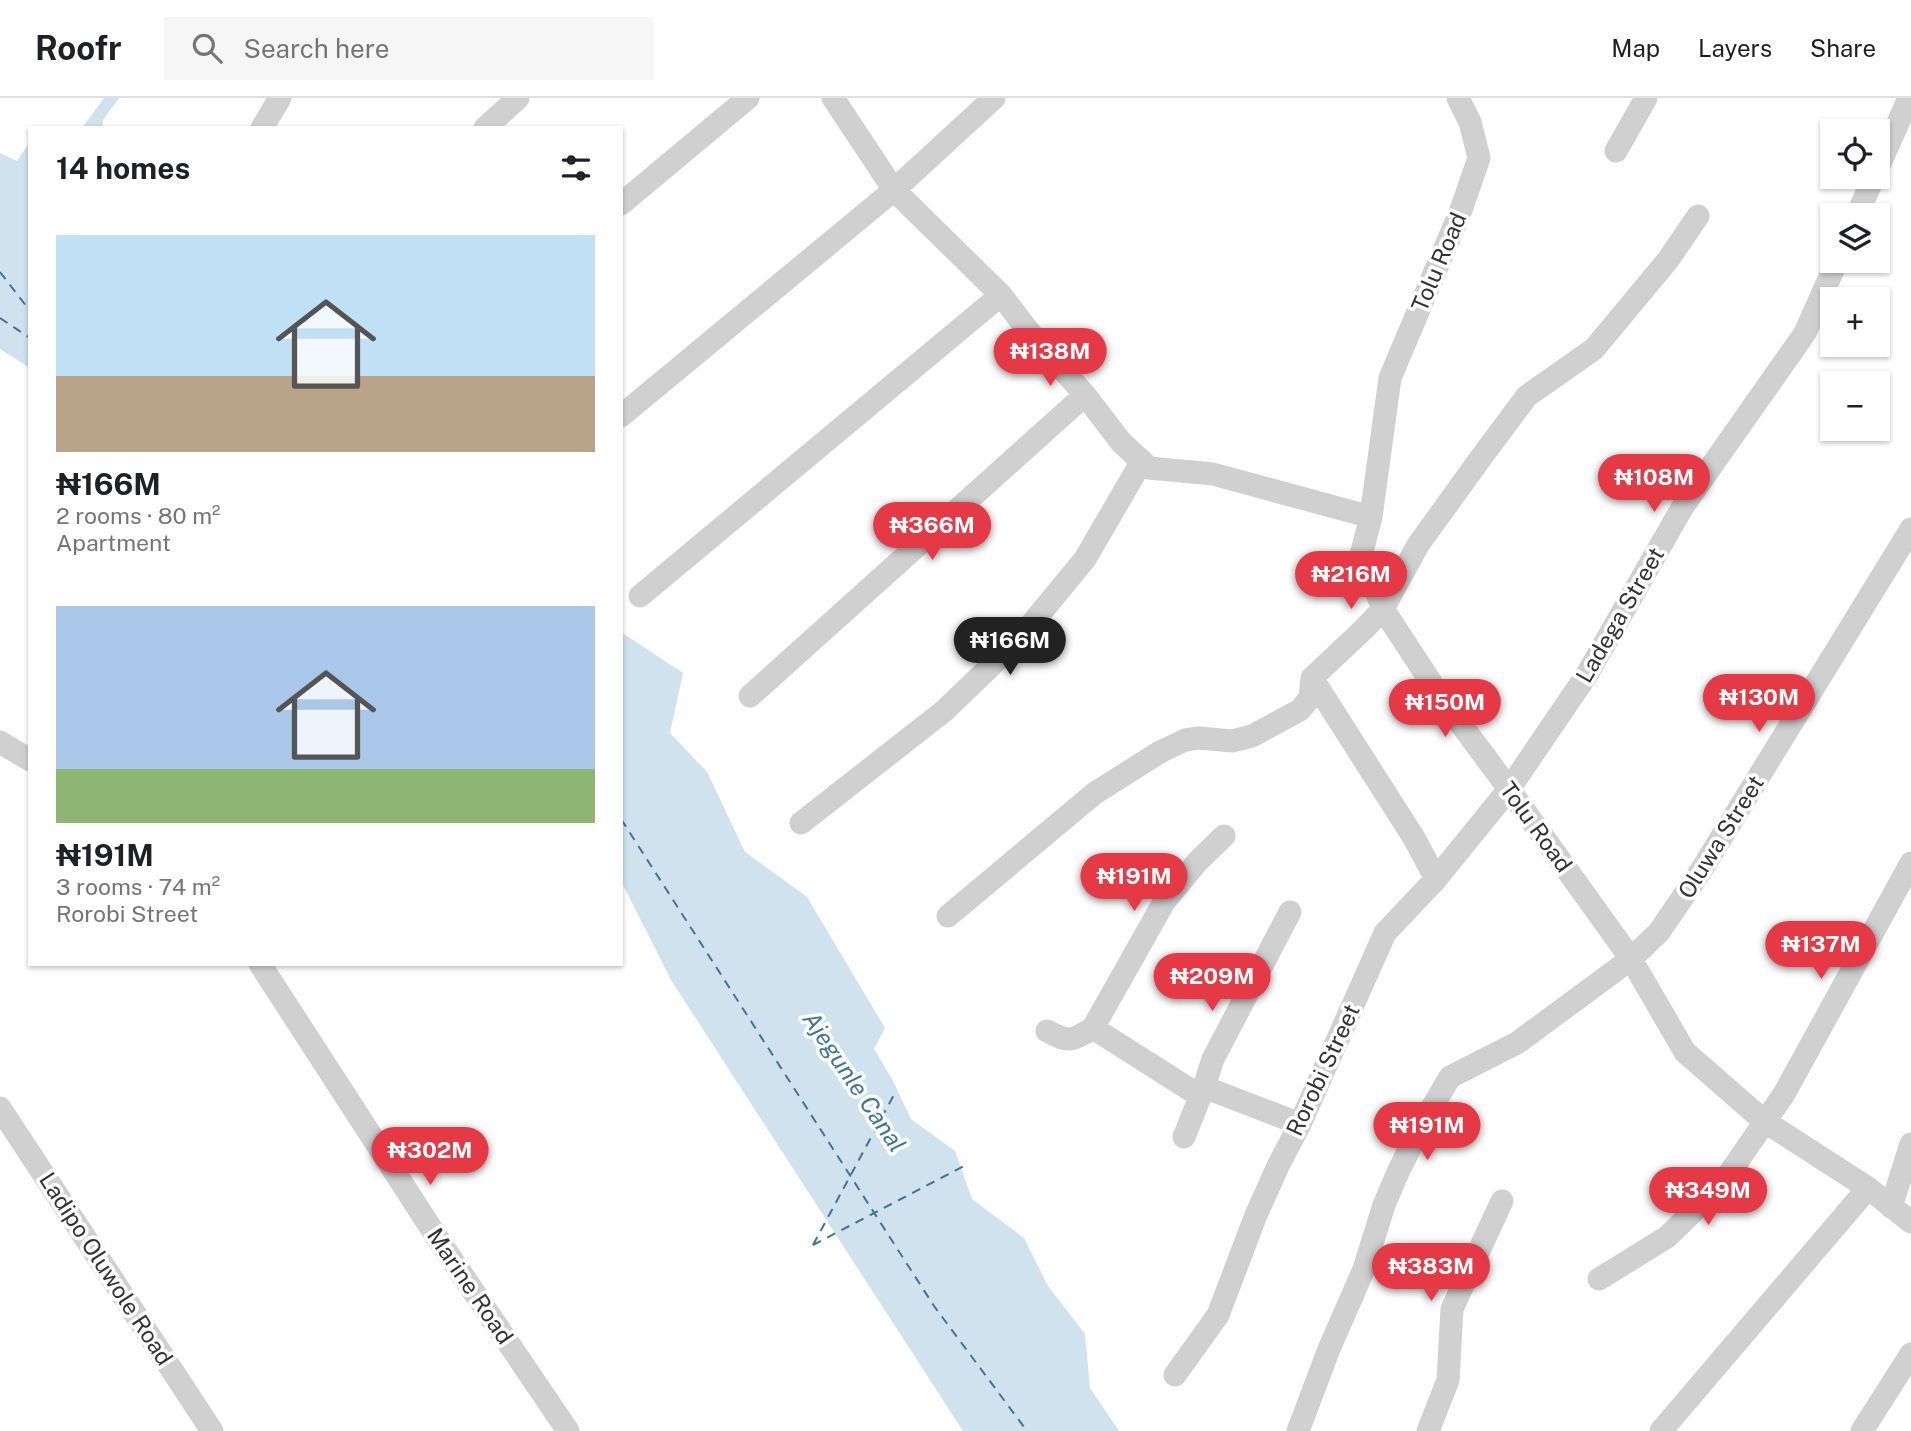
<!DOCTYPE html>
<meta charset="utf-8">
<style>
body{margin:0;font-family:"Public Sans",sans-serif;background:#f6f6f6;color:#202124;height:100vh;display:flex;flex-direction:column;font-size:26px;white-space:nowrap}
*{box-sizing:border-box;margin:0}
p{font-size:23px;color:#757577}
.icon{flex:none;width:38px;height:38px;fill:none;stroke:currentColor;stroke-width:2;stroke-linecap:round;stroke-linejoin:round}
.map{position:relative;flex:1;overflow:hidden}
.drawer{position:absolute;left:28px;top:28px;width:595px;height:840px;display:flex;flex-direction:column;background:#fff;border-radius:0px;box-shadow:0 2px 5px #0004}
.drawer>*{flex:none}
.buttons{position:absolute;left:1820px;top:21px;display:grid;gap:14px}
.buttons a{display:grid;place-items:center;width:70px;height:70px;border-radius:0px;background:#fff;box-shadow:0 2px 5px #0004;font-size:35px}
.price{position:absolute;translate:-50% -60px;padding:0 16px;border-radius:24px;background:#e63946;color:#fff;font-size:23px;line-height:46px;filter:drop-shadow(0 2px 4px #0008)}
.price::after{content:'';position:absolute;left:50%;top:42px;width:21px;height:16px;margin-left:-10px;background:inherit;clip-path:polygon(0 0,100% 0,50% 100%)}
.price.on{background:#222;color:#fff}
ul{padding:0;list-style:none}
li{display:grid;align-content:center;gap:14px;height:371px;padding:0 28px}
li span{display:grid;place-items:center;height:217px;border-radius:0px;color:#555}
li>.icon{margin-inline-start:auto}
span .icon{width:126px;height:126px;fill:#fffc;stroke-width:1}
li b{font-size:30px}
h2{display:flex;justify-content:space-between;align-items:center;height:84px;padding:0 28px;font-size:30px}
header{display:flex;align-items:center;gap:42px;box-sizing:border-box;height:98px;padding:0 35px;background:#fff;border-bottom:2px solid #e0e0e0}
header strong{font-size:33px}
nav{display:flex;gap:38px;margin-inline-start:auto;font-size:24px}
.search{width:490px;height:63px;background:#f6f6f6;display:flex;align-items:center;gap:18px;box-sizing:border-box;padding:0 24px;border-radius:0px;color:#757577;font-size:26px}
.map>svg:first-child{display:block}
</style>
<header>
<strong>Roofr</strong>
<div class="search"><svg class="icon" aria-label="search" viewBox="0 0 24 24"><circle cx="10" cy="10" r="6"/><path d="M15 15l6 6"/></svg>Search here</div>
<nav><a>Map</a><a>Layers</a><a>Share</a></nav>
</header>
<div class="map">
<svg width="1911" height="1333" viewBox="0 0 1911 1333">
<rect width="100%" height="100%" fill="#fff"/>
<!-- water -->
<path fill="#cfe2ee" d="M 104,0 L 119,0 L 103,22 L 103,30 L 82,30 Z
M 30,44 L 30,270 L 0,251 L 0,55 L 17,63 Z
M 621,534 L 683,575 L 670,635 L 707,674 L 745,754 L 807,799 L 885,930 L 874,951 L 892,981 L 911,1021 L 955,1053 L 972,1101 L 1024,1140 L 1048,1188 L 1085,1236 L 1090,1290 L 1119,1333 L 963,1333 L 671,882 L 621,783 Z"/>
<g fill="none" stroke-linecap="round" stroke-linejoin="round">
<!-- ferry -->
<path stroke="#3f7597" stroke-width="2" stroke-dasharray="9 7" stroke-linecap="butt" d="M 0,174 L 30,213
M 0,220 L 30,240
M 621,721 L 934,1208 L 1027,1333
M 813,1147 L 896,993
M 813,1147 L 964,1068"/>
<!-- minor -->
<path stroke="#d0d0d0" stroke-width="23" d="M 833,0 L 894,92 L 1001,197 L 1027,231 L 1085,297 L 1121,344 L 1149,370 L 1213,376 L 1371,419
M 1458,0 L 1470,24 L 1479,60 L 1461,112 L 1390,280 L 1371,419 L 1361,457 L 1383,511 L 1440,598 L 1509,691 L 1631,861 L 1685,954 L 1764,1023 L 1868,1090 L 1911,1124
M 262,30 L 280,0
M 485,30 L 518,0
M 1616,53 L 1646,0
M 1878,70 L 1909,0
M 621,106 L 748,0
M 1857,117 L 1874,79
M 621,318 L 894,92 L 994,0
M 640,498 L 1001,197
M 1312,580 L 1414,740 L 1436,781
M 750,598 L 1085,297
M 0,644 L 30,662
M 801,725 L 944,613 L 1020,540 L 1085,461 L 1142,363
M 948,818 L 1095,695 L 1160,654 L 1185,642 L 1199,640 L 1232,643 L 1252,638 L 1300,612 L 1310,600 L 1312,580 L 1364,531 L 1383,511 L 1418,447 L 1480,361 L 1527,298 L 1594,251 L 1668,162 L 1698,118
M 260,866 L 440,1144 L 568,1333
M 1093,930 L 1164,804 L 1198,763 L 1224,738
M 1047,933 C 1070,945 1072,943 1093,930 L 1200,998
M 1204,989 L 1300,1026
M 0,1010 L 212,1333
M 1184,1039 L 1204,989 L 1213,961 L 1290,814
M 1891,1109 L 1911,1046
M 1599,1181 L 1667,1139 L 1722,1086 L 1784,996 L 1911,765
M 1175,1277 L 1218,1217 L 1256,1117 L 1278,1068 L 1300,1026 L 1385,835 L 1436,781 L 1509,691 L 1586,578 L 1682,410 L 1805,235 L 1837,163
M 1298,1333 L 1329,1251 L 1364,1171 L 1384,1107 L 1399,1072 L 1421,1028 L 1450,979 L 1517,945 L 1631,861 L 1659,834 L 1702,771 L 1911,431
M 1428,1333 L 1448,1282 L 1452,1211 L 1502,1103
M 1661,1333 L 1868,1090
M 1862,1333 L 1911,1256"/>
</g>
<g text-anchor="middle" stroke-width="7" stroke-linejoin="round" paint-order="stroke">
<!-- street labels -->
<g font-size="23" fill="#333" stroke="#fff">
<text transform="translate(1439 164) rotate(-67)" y="8">Tolu Road</text>
<text transform="translate(1620 517) rotate(-60)" y="8">Ladega Street</text>
<text transform="translate(1536 729) rotate(54)" y="8">Tolu Road</text>
<text transform="translate(1721 739) rotate(-58)" y="8">Oluwa Street</text>
<text transform="translate(1323 972) rotate(-65)" y="8">Rorobi Street</text>
<text transform="translate(106 1171) rotate(57)" y="8">Ladipo Oluwole Road</text>
<text transform="translate(470 1188) rotate(56)" y="8">Marine Road</text>
</g>
<!-- water labels -->
<g font-size="24" font-style="italic" fill="#3f7597" stroke="#fff">
<text transform="translate(854 984) rotate(56)" y="8">Ajegunle Canal</text>
</g>
</g>
</svg>
<div class="buttons">
<a><svg class="icon" aria-label="locate" viewBox="0 0 24 24"><circle cx="12" cy="12" r="6"/><path d="M12 2v4M12 18v4M2 12h4M18 12h4"/></svg></a>
<a><svg class="icon" aria-label="layers" viewBox="0 0 24 24"><path d="M12 4l9 5-9 5-9-5zM3 14l9 5 9-5"/></svg></a>
<a>+</a>
<a>−</a>
</div>
<b class="price" style="left:1050px;top:290px">₦138M</b>
<b class="price" style="left:1654px;top:416px">₦108M</b>
<b class="price" style="left:932px;top:464px">₦366M</b>
<b class="price" style="left:1351px;top:513px">₦216M</b>
<b class="price on" style="left:1010px;top:579px">₦166M</b>
<b class="price" style="left:1759px;top:636px">₦130M</b>
<b class="price" style="left:1445px;top:641px">₦150M</b>
<b class="price" style="left:1134px;top:815px">₦191M</b>
<b class="price" style="left:1821px;top:883px">₦137M</b>
<b class="price" style="left:1212px;top:915px">₦209M</b>
<b class="price" style="left:1427px;top:1064px">₦191M</b>
<b class="price" style="left:430px;top:1089px">₦302M</b>
<b class="price" style="left:1708px;top:1129px">₦349M</b>
<b class="price" style="left:1431px;top:1205px">₦383M</b>
<section class="drawer">
<h2>14 homes<svg class="icon" aria-label="filters" viewBox="0 0 24 24"><path d="M4 7h16M4 17h16"/><circle cx="9" cy="7" r="2"/><circle cx="15" cy="17" r="2"/></svg></h2>
<ul>
<li><span style="background:linear-gradient(#bfe0f5 65%,#b9a48a 0)"><svg class="icon" aria-label="home" viewBox="0 0 24 24"><path d="M3 11l9-7 9 7M6 9v11h12V9"/></svg></span><div><b>₦166M</b><p>2 rooms · 80 m²</p><p>Apartment</p></div></li>
<li><span style="background:linear-gradient(#a9c7e8 75%,#8fb573 0)"><svg class="icon" aria-label="home" viewBox="0 0 24 24"><path d="M3 11l9-7 9 7M6 9v11h12V9"/></svg></span><div><b>₦191M</b><p>3 rooms · 74 m²</p><p>Rorobi Street</p></div></li>
</ul>
</section>
</div>
